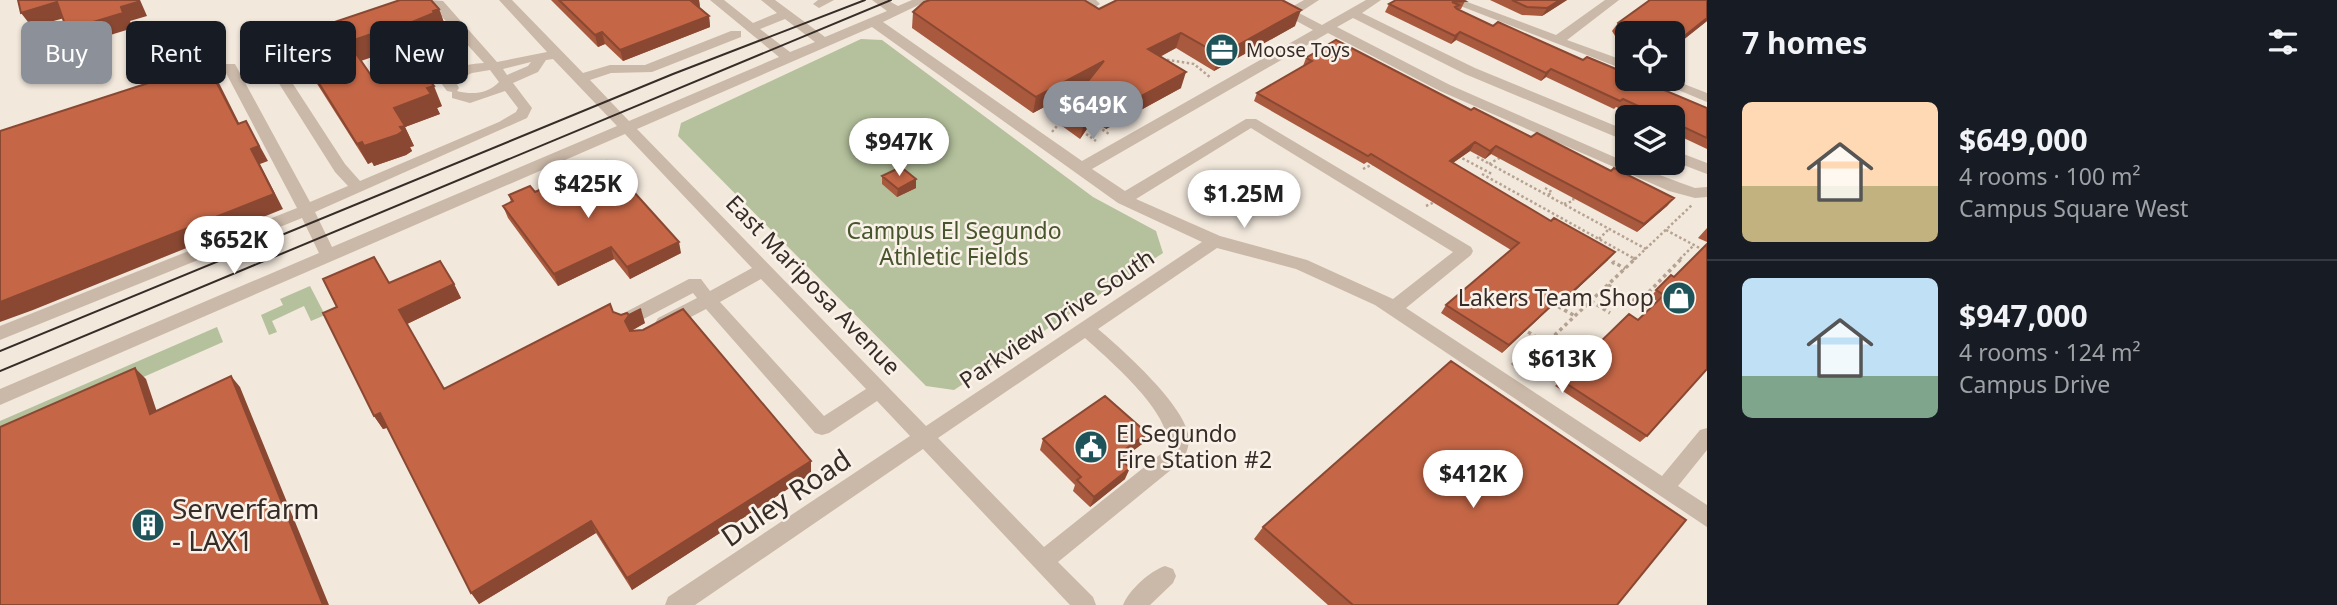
<!DOCTYPE html>
<meta charset="utf-8">
<style>
body{margin:0;font-family:"Noto Sans",sans-serif;background:#20242c;color:#f1f3f6;height:100vh;display:flex;flex-direction:column;font-size:26px;white-space:nowrap}
*{box-sizing:border-box;margin:0}
p{font-size:23px;color:#9ea1a6}
.icon{flex:none;width:38px;height:38px;fill:none;stroke:currentColor;stroke-width:2;stroke-linecap:round;stroke-linejoin:round}
.map{position:relative;flex:1;overflow:hidden}
.sheet{display:flex;flex-direction:column;background:#171b24;width:630px}
.sheet>*{flex:none}
.guide{position:absolute;left:21px;top:21px;width:665px;height:63px;display:flex;gap:14px}
.tools{position:absolute;left:1615px;top:21px;display:grid;gap:14px}
.tools a{display:grid;place-items:center;width:70px;height:70px;border-radius:10px;background:#171b24;box-shadow:0 2px 5px #0004;font-size:35px}
.price{position:absolute;translate:-50% -60px;padding:0 16px;border-radius:24px;background:#fff;color:#222;font-size:23px;line-height:46px;filter:drop-shadow(0 2px 4px #0008)}
.price::after{content:'';position:absolute;left:50%;top:42px;width:21px;height:16px;margin-left:-10px;background:inherit;clip-path:polygon(0 0,100% 0,50% 100%)}
.price.selected{background:#8c9099;color:#fff}
ul{padding:0;list-style:none}
li{display:flex;align-items:center;gap:21px;height:175px;padding:0 35px}
li+li{border-top:2px solid #363941}
li span{display:grid;place-items:center;flex:none;width:196px;height:140px;border-radius:10px;color:#555}
li>.icon{margin-inline-start:auto}
span .icon{width:84px;height:84px;fill:#fffc;stroke-width:1}
li b{font-size:30px}
h2{display:flex;justify-content:space-between;align-items:center;height:84px;padding:0 35px;font-size:30px}
.tag{padding:0 24px;border-radius:10px;background:#171b24;box-shadow:0 2px 5px #0004;font-size:24px;line-height:63px}
.tag.selected{background:#8c9099;color:#fff}
main{display:flex;flex:1;min-height:0}
.map>svg:first-child{display:block}
</style>
<main>
<div class="map">
<svg width="1707" height="605" viewBox="0 0 1707 605">
<rect width="100%" height="100%" fill="#f2e8dc"/>
<!-- green -->
<path fill="#b4c19c" d="M 861,39 L 882,40 L 1093,197 L 1156,231 L 1163,253 L 954,390 L 926,386 L 678,136 L 681,123 Z
M 310,286 L 325,315 L 311,321 L 304,306 L 272,321 L 277,332 L 269,335 L 261,315 L 283,305 L 280,299 Z
M 217,327 L 223,342 L 0,440 L 0,421 Z"/>
<g fill="none" stroke-linecap="round" stroke-linejoin="round">
<!-- path-far1 -->
<path stroke="#b6a292" stroke-width="2.5" stroke-dasharray="2.5 2.5" stroke-linecap="butt" d="M 1162,59 L 1194,64 L 1211,78
M 1090,121 L 1109,134
M 1082,131 L 1096,141
M 1052,132 L 1065,116
M 1458,156 L 1492,174
M 1477,157 L 1646,249
M 1489,164 L 1503,156
M 1363,169 L 1373,164
M 1482,174 L 1635,259
M 1545,188 L 1552,192 L 1548,195
M 1564,204 L 1573,201 L 1574,196
M 1426,206 L 1437,201
M 1666,230 L 1707,252
M 1599,239 L 1609,229
M 1635,259 L 1692,205
M 1680,259 L 1694,245"/>
<!-- path -->
<path stroke="#b6a292" stroke-width="3.5" stroke-dasharray="3.5 3.5" stroke-linecap="butt" d="M 1633,258 L 1635,259
M 1612,264 L 1614,262 L 1625,269
M 1608,285 L 1651,310
M 1591,301 L 1610,313
M 1639,302 L 1682,258
M 1552,303 L 1575,316
M 1528,332 L 1546,343
M 1552,338 L 1575,352
M 1512,365 L 1529,349 L 1557,367
M 1519,369 L 1636,258"/>
<!-- minor -->
<path fill="#cab8a8" fill-rule="evenodd" d="M 429,0 L 443,1 L 497,62 L 547,52 L 499,0 L 512,0 L 583,73 L 610,65 L 645,65 L 731,31 L 741,31 L 741,37 L 652,72 L 611,73 L 590,80 L 629,121 L 779,57 L 710,0 L 724,0 L 753,23 L 777,13 L 761,0 L 775,0 L 825,37 L 887,11 L 872,0 L 887,0 L 898,6 L 912,0 L 929,0 L 883,22 L 1082,161 L 1313,30 L 1258,0 L 1274,0 L 1290,8 L 1304,0 L 1319,0 L 1299,13 L 1322,25 L 1366,0 L 1381,0 L 1362,13 L 1475,68 L 1628,131 L 1628,142 L 1465,74 L 1353,18 L 1337,27 L 1450,85 L 1628,163 L 1681,183 L 1695,188 L 1707,187 L 1707,197 L 1695,198 L 1669,191 L 1440,91 L 1328,33 L 1092,169 L 1125,191 L 1246,119 L 1256,119 L 1471,247 L 1473,251 L 1471,255 L 1406,308 L 1662,476 L 1700,430 L 1707,428 L 1707,450 L 1678,486 L 1707,505 L 1707,527 L 1375,305 L 1296,269 L 1217,248 L 1098,329 C 1122,349 1188,408 1189,439 C 1189,446 1186,454 1183,460 L 1058,562 L 1093,597 L 1096,605 L 1070,605 L 923,449 L 695,605 L 665,605 L 668,597 L 910,436 L 877,401 L 829,433 L 822,435 L 815,433 L 706,309 L 670,328 L 658,328 L 655,323 L 658,318 L 697,298 L 693,293 L 632,325 L 620,325 L 617,320 L 620,315 L 689,279 L 701,279 L 710,291 L 752,268 L 625,134 L 0,405 L 0,389 L 319,253 L 302,218 L 0,340 L 0,326 L 297,208 L 226,73 L 193,83 L 188,82 L 188,76 L 225,64 L 235,64 L 310,202 L 348,186 L 335,172 L 266,63 L 280,49 ZM 433,7 L 484,63 C 469,64 447,67 441,83 L 447,91 L 452,92 L 452,98 L 470,103 L 505,91 L 518,108 L 516,112 L 499,122 L 360,181 L 345,164 L 280,64 L 290,55 ZM 785,19 L 815,42 L 790,52 L 760,29 ZM 872,27 L 1118,203 L 1202,242 L 926,426 L 637,129 ZM 553,59 L 617,126 L 332,247 L 315,212 L 527,118 L 532,108 L 513,83 L 538,72 L 546,60 ZM 531,62 L 528,66 L 507,75 L 503,69 ZM 490,70 L 499,82 C 488,94 472,95 457,91 L 459,88 L 455,81 L 472,73 ZM 1251,128 L 1453,252 L 1393,299 L 1307,260 L 1220,236 L 1136,199 ZM 761,279 L 866,389 L 824,416 L 720,302 ZM 1085,338 C 1109,360 1175,415 1167,449 L 1044,547 L 938,438 Z
M 818,0 L 834,0 L 819,8 L 813,4 Z
M 1081,0 L 1096,0 L 1100,4 L 1094,8 Z
M 1445,0 L 1462,0 L 1556,35 L 1605,0 L 1619,0 L 1567,40 L 1628,62 L 1628,71 Z
M 1652,79 L 1671,79 L 1707,93 L 1707,102 Z
M 1673,150 L 1707,163 L 1707,174 L 1673,161 Z
M 1165,566 L 1173,569 L 1176,576 L 1173,583 L 1150,605 L 1123,605 C 1129,590 1150,571 1165,566 Z"/>
<!-- tram -->
<path stroke="#372d28" stroke-width="2" d="M 0,351 L 673,74 L 865,0
M 0,371 L 891,0"/>
</g>
<!-- wall -->
<path fill="#a9593d" d="M 551,0 L 699,0 L 700,8 L 709,16 L 710,27 L 623,61 L 605,44 L 598,47 Z
M 1490,0 L 1567,0 L 1542,16 L 1522,15 Z
M 1707,0 L 1707,21 L 1673,48 L 1673,33 L 1628,33 L 1628,47 L 1620,44 L 1612,31 L 1618,23 Z
M 1465,1 L 1461,9 L 1457,9 L 1493,26 L 1707,108 L 1707,149 L 1673,133 L 1673,117 L 1639,117 L 1616,107 L 1614,109 L 1546,77 L 1541,81 L 1456,40 L 1451,44 L 1385,12 L 1389,4 Z
M 439,9 L 446,28 L 441,30 L 442,32 L 408,47 L 407,45 L 361,60 L 375,81 L 442,106 L 437,108 L 440,114 L 405,127 L 414,146 L 410,147 L 412,151 L 406,155 L 374,166 L 372,162 L 368,164 L 300,57 L 290,37 Z
M 1099,9 L 1295,26 L 1214,71 L 1176,48 L 1160,57 L 1181,88 L 1106,129 L 1093,120 L 1080,139 L 1062,126 L 1065,110 L 1085,85 L 1033,113 L 912,28 L 913,12 Z
M 1306,58 L 1471,110 L 1531,137 L 1674,198 L 1667,206 L 1637,232 L 1491,154 L 1485,159 L 1470,151 L 1453,163 L 1608,260 L 1563,302 L 1559,299 L 1502,353 L 1441,313 L 1446,305 L 1511,250 L 1367,162 L 1364,164 L 1254,101 L 1257,93 L 1303,66 Z
M 882,176 L 916,179 L 916,188 L 897,197 L 882,184 Z
M 535,192 L 681,253 L 630,279 L 614,259 L 558,286 L 508,218 L 503,206 L 511,202 L 509,195 Z
M 1707,228 L 1707,242 L 1698,238 Z
M 1671,275 L 1647,436 L 1640,442 L 1555,386 L 1629,314 L 1638,320 L 1657,301 L 1650,297 Z
M 389,283 L 454,284 L 461,298 L 407,324 L 444,389 L 613,312 L 621,315 L 629,315 L 645,323 L 632,330 L 811,461 L 811,474 L 632,590 L 596,533 L 479,604 L 387,428 L 383,429 L 374,416 Z
M 1043,439 L 1142,444 L 1122,459 L 1122,461 L 1125,479 L 1090,507 L 1073,491 L 1075,485 L 1040,450 Z
M 1263,527 L 1617,605 L 1328,605 L 1254,539 Z"/>
<!-- shaded-wall -->
<path fill="#8a4832" d="M 137,0 L 140,0 L 147,16 L 130,21 L 133,28 L 78,45 L 67,30 Z
M 690,0 L 699,0 L 700,8 L 692,11 Z
M 1560,0 L 1567,0 L 1542,16 L 1547,8 Z
M 57,2 L 68,17 L 32,27 L 21,13 Z
M 439,9 L 446,28 L 441,30 L 442,32 L 408,47 L 400,27 Z
M 1301,10 L 1295,26 L 1214,71 L 1220,55 Z
M 709,16 L 710,27 L 623,61 L 620,50 Z
M 1707,18 L 1707,21 L 1673,48 L 1673,45 Z
M 398,25 L 407,45 L 358,62 L 348,42 Z
M 602,32 L 605,44 L 598,47 L 595,35 Z
M 1460,32 L 1456,40 L 1451,44 L 1455,36 Z
M 1181,33 L 1176,48 L 1143,65 L 1148,49 Z
M 1104,61 L 1101,77 L 1033,113 L 1036,97 Z
M 207,64 L 217,79 L 247,139 L 238,124 Z
M 1551,69 L 1546,77 L 1541,81 L 1546,73 Z
M 1186,72 L 1181,88 L 1106,129 L 1110,113 Z
M 434,86 L 442,106 L 437,108 L 440,114 L 405,127 L 414,146 L 410,147 L 412,151 L 406,155 L 374,166 L 364,146 L 394,108 L 427,88 Z
M 1097,104 L 1093,120 L 1080,139 L 1084,123 Z
M 246,121 L 268,161 L 260,164 L 283,209 L 33,310 L 0,322 L 0,302 Z
M 362,142 L 372,162 L 368,164 L 357,144 Z
M 1475,142 L 1470,151 L 1444,169 L 1450,161 Z
M 1496,146 L 1491,154 L 1485,159 L 1490,151 Z
M 916,179 L 916,188 L 897,197 L 898,189 Z
M 1674,198 L 1667,206 L 1637,232 L 1644,224 Z
M 679,242 L 681,253 L 630,279 L 627,267 Z
M 611,247 L 614,259 L 558,286 L 554,274 Z
M 1615,252 L 1608,260 L 1563,302 L 1570,294 Z
M 454,284 L 461,298 L 407,324 L 399,310 Z
M 1566,292 L 1559,299 L 1502,353 L 1509,345 Z
M 641,309 L 645,323 L 633,330 L 629,336 L 625,321 L 629,315 Z
M 135,368 L 146,379 L 161,424 L 150,414 Z
M 231,376 L 240,387 L 329,605 L 323,605 Z
M 380,413 L 389,427 L 383,429 L 374,416 Z
M 1147,433 L 1142,444 L 1122,459 L 1119,468 L 1119,454 Z
M 811,461 L 811,474 L 632,590 L 627,578 Z
M 1130,468 L 1125,479 L 1090,507 L 1094,497 Z
M 591,521 L 596,533 L 479,604 L 471,593 Z"/>
<!-- building -->
<path fill="#c56747" stroke="#8a4832" stroke-width="2" d="M 18,0 L 137,0 L 138,2 L 121,7 L 123,13 L 67,30 L 57,2 L 21,13 Z
M 400,0 L 431,0 L 439,9 L 433,11 L 434,13 L 400,27 L 398,25 L 348,42 L 375,81 L 412,68 L 416,74 L 422,71 L 434,86 L 427,88 L 431,94 L 394,108 L 405,126 L 400,127 L 403,131 L 397,135 L 364,146 L 362,142 L 357,144 L 290,37 Z
M 559,0 L 690,0 L 709,16 L 620,50 L 602,32 L 595,35 Z
M 930,0 L 1084,0 L 1099,9 L 1117,0 L 1282,0 L 1301,10 L 1220,55 L 1181,33 L 1148,49 L 1186,72 L 1110,113 L 1097,104 L 1084,123 L 1065,110 L 1104,61 L 1036,97 L 913,12 L 924,2 Z
M 1396,0 L 1463,0 L 1465,1 L 1452,2 L 1459,5 L 1455,7 L 1457,9 L 1493,26 L 1498,22 L 1583,60 L 1587,57 L 1628,74 L 1628,79 L 1638,79 L 1707,108 L 1707,138 L 1673,122 L 1673,117 L 1662,117 L 1623,99 L 1620,101 L 1551,69 L 1546,73 L 1460,32 L 1455,36 L 1389,4 Z
M 1512,0 L 1560,0 L 1547,8 L 1527,7 Z
M 1650,0 L 1707,0 L 1707,18 L 1673,45 L 1673,33 L 1628,33 L 1628,37 L 1626,36 L 1618,23 Z
M 1336,40 L 1471,110 L 1474,108 L 1531,137 L 1537,133 L 1611,171 L 1614,168 L 1674,198 L 1644,224 L 1496,146 L 1490,151 L 1475,142 L 1450,161 L 1551,221 L 1554,218 L 1615,252 L 1570,294 L 1566,292 L 1509,345 L 1446,305 L 1519,243 L 1371,154 L 1368,156 L 1257,93 L 1312,61 L 1306,58 Z
M 207,64 L 238,124 L 246,121 L 259,146 L 251,149 L 274,194 L 0,302 L 0,131 Z
M 606,161 L 679,242 L 627,267 L 611,247 L 554,274 L 503,206 L 513,201 L 509,195 L 530,186 L 535,192 Z
M 901,167 L 916,179 L 898,189 L 882,176 Z
M 1707,244 L 1707,369 L 1647,436 L 1561,380 L 1629,314 L 1638,320 L 1664,295 L 1656,290 L 1671,275 L 1674,277 Z
M 374,257 L 389,283 L 440,261 L 454,284 L 399,310 L 444,389 L 610,304 L 613,312 L 621,315 L 627,313 L 629,315 L 641,309 L 629,315 L 625,321 L 630,331 L 643,330 L 683,309 L 811,461 L 627,578 L 591,521 L 471,593 L 380,413 L 374,416 L 323,313 L 337,307 L 323,279 Z
M 1451,361 L 1686,520 L 1617,605 L 1353,605 L 1263,527 Z
M 135,368 L 150,414 L 231,376 L 323,605 L 0,605 L 0,427 Z
M 1105,396 L 1147,433 L 1119,454 L 1123,457 L 1120,459 L 1130,468 L 1094,497 L 1077,480 L 1081,477 L 1043,439 Z"/>
<!-- icons -->
<defs>
<symbol id="office-disc" viewBox="-11 -11 22 22"><circle r="9.5" fill="#1e5459" stroke="#faf2e9"/><path d="M-6-3h4V-5.5h4V-3h4V5H-6ZM-1-4.5V-3h2v-1.5ZM-6 0V1H6V0Z" fill="#fff"/></symbol>
<symbol id="shop-disc" viewBox="-11 -11 22 22"><circle r="9.5" fill="#1e5459" stroke="#faf2e9"/><path d="M-5-2.5h2.3a2.7 3.5 0 0 1 5.4 0H5L5.5 6h-11ZM-1.5-2.5h3a1.5 2.3 0 0 0-3 0Z" fill="#fff"/></symbol>
<symbol id="civic-disc" viewBox="-11 -11 22 22"><circle r="9.5" fill="#1e5459" stroke="#faf2e9"/><path d="M-.6-6.5H3V-4.5H.6V-3L4-1V1h2V6H-6V1h2V-1L-.6-3ZM-1.2 2.5V6h2.4V2.5Z" fill="#fff"/></symbol>
<symbol id="building-disc" viewBox="-11 -11 22 22"><circle r="9.5" fill="#1e5459" stroke="#faf2e9"/><path d="M-4-6H4V6H1V3H-1V6H-4ZM-2.5-4.3h1.7v1.8h-1.7ZM.8-4.3h1.7v1.8H.8ZM-2.5-1h1.7V.8h-1.7ZM.8-1h1.7V.8H.8Z" fill="#fff"/></symbol>
</defs>
<g fill-rule="evenodd">
<use href="#office-disc" x="1203" y="31" width="38" height="38"/>
<use href="#shop-disc" x="1660" y="279" width="38" height="38"/>
<use href="#civic-disc" x="1072" y="428" width="38" height="38"/>
<use href="#building-disc" x="129" y="506" width="38" height="38"/>
</g>
<g text-anchor="middle" stroke-width="5" stroke-linejoin="round" paint-order="stroke">
<!-- far-poi labels -->
<g font-size="19" fill="#372d28" stroke="#faf2e9" text-anchor="start">
<text x="1246" y="57">Moose Toys</text>
</g>
<!-- park labels -->
<g font-size="23" fill="#46552c" stroke="#faf2e9">
<text x="954" y="239">Campus El Segundo<tspan x="954" dy="26">Athletic Fields</tspan></text>
</g>
<!-- street labels -->
<g font-size="23" fill="#372d28" stroke="#faf2e9">
<text transform="translate(813 285) rotate(46)" y="8">East Mariposa Avenue</text>
<text transform="translate(1057 319) rotate(-34)" y="8">Parkview Drive South</text>
</g>
<!-- poi labels -->
<g font-size="23" fill="#372d28" stroke="#faf2e9" text-anchor="end">
<text x="1654" y="306">Lakers Team Shop</text>
<text x="1116" y="442" text-anchor="start">El Segundo<tspan x="1116" dy="26">Fire Station #2</tspan></text>
</g>
<!-- near-street labels -->
<g font-size="28" fill="#372d28" stroke="#faf2e9">
<text transform="translate(786 498) rotate(-34)" y="10">Duley Road</text>
</g>
<!-- near-poi labels -->
<g font-size="28" fill="#372d28" stroke="#faf2e9" text-anchor="start">
<text x="172" y="519">Serverfarm<tspan x="172" dy="32">- LAX1</tspan></text>
</g>
</g>
</svg>
<div class="tools">
<a><svg class="icon" aria-label="locate" viewBox="0 0 24 24"><circle cx="12" cy="12" r="6"/><path d="M12 2v4M12 18v4M2 12h4M18 12h4"/></svg></a>
<a><svg class="icon" aria-label="layers" viewBox="0 0 24 24"><path d="M12 4l9 5-9 5-9-5zM3 14l9 5 9-5"/></svg></a>
</div>
<b class="price selected" style="left:1093px;top:141px">$649K</b>
<b class="price" style="left:899px;top:178px">$947K</b>
<b class="price" style="left:588px;top:220px">$425K</b>
<b class="price" style="left:1244px;top:230px">$1.25M</b>
<b class="price" style="left:234px;top:276px">$652K</b>
<b class="price" style="left:1562px;top:395px">$613K</b>
<b class="price" style="left:1473px;top:510px">$412K</b>
<div class="guide">
<a class="tag selected">Buy</a>
<a class="tag">Rent</a>
<a class="tag">Filters</a>
<a class="tag">New</a>
</div>
</div>
<section class="sheet">
<h2>7 homes<svg class="icon" aria-label="filters" viewBox="0 0 24 24"><path d="M4 7h16M4 17h16"/><circle cx="9" cy="7" r="2"/><circle cx="15" cy="17" r="2"/></svg></h2>
<ul>
<li><span style="background:linear-gradient(#ffd9b3 60%,#c2b280 0)"><svg class="icon" aria-label="home" viewBox="0 0 24 24"><path d="M3 11l9-7 9 7M6 9v11h12V9"/></svg></span><div><b>$649,000</b><p>4 rooms · 100 m²</p><p>Campus Square West</p></div></li>
<li><span style="background:linear-gradient(#bfe0f5 70%,#7fa58c 0)"><svg class="icon" aria-label="home" viewBox="0 0 24 24"><path d="M3 11l9-7 9 7M6 9v11h12V9"/></svg></span><div><b>$947,000</b><p>4 rooms · 124 m²</p><p>Campus Drive</p></div></li>
</ul>
</section>
</main>
